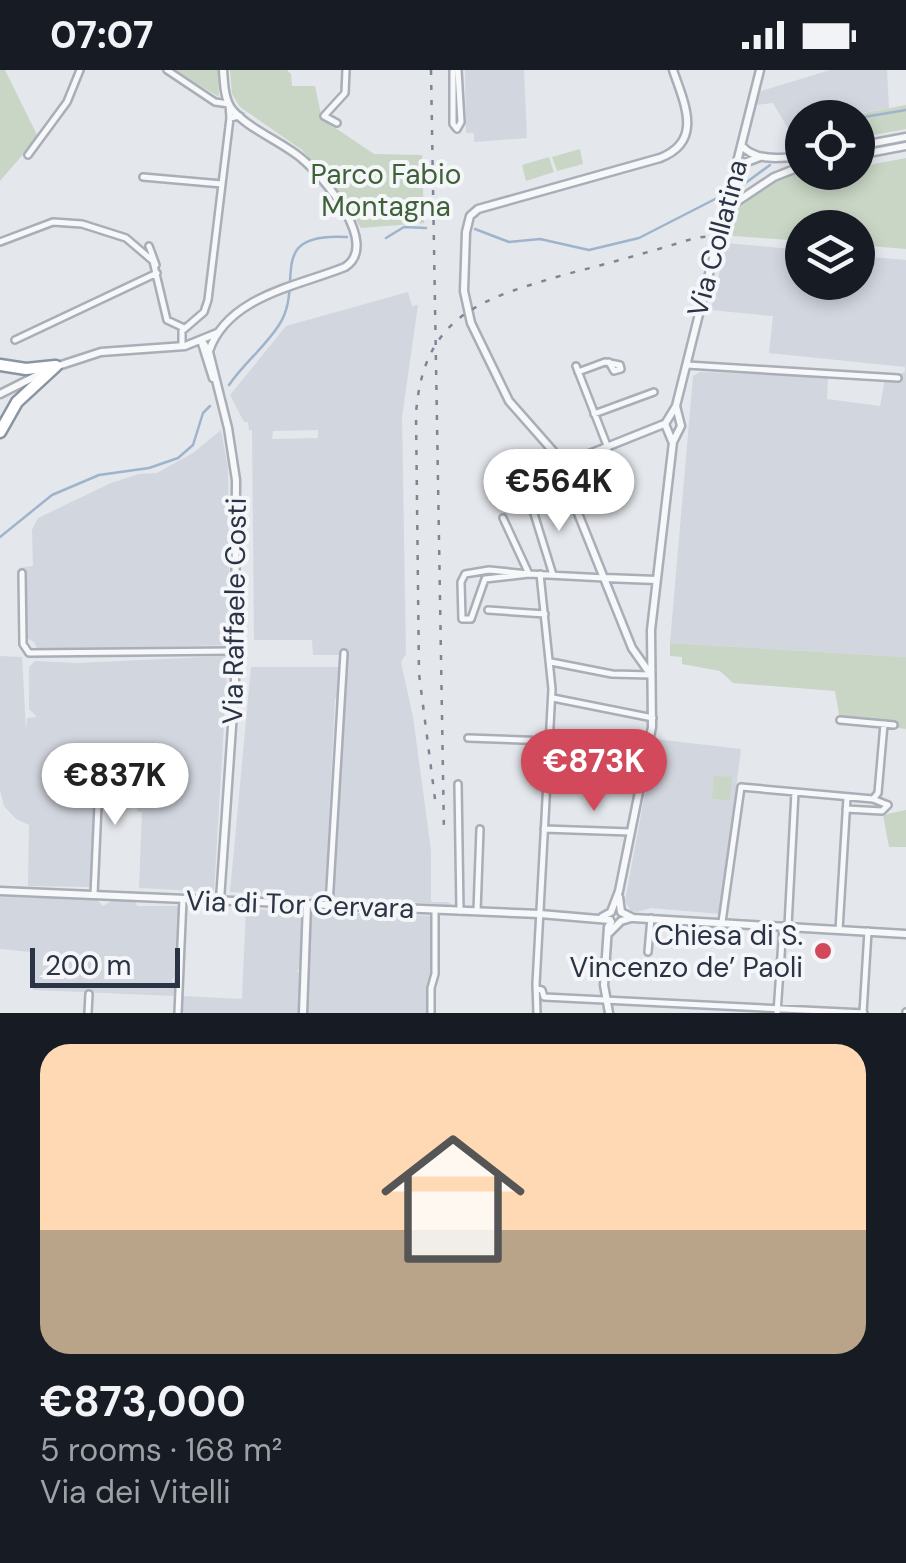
<!DOCTYPE html>
<meta charset="utf-8">
<style>
body{margin:0;font-family:"DM Sans",sans-serif;background:#20242c;color:#f1f3f6;height:100vh;display:flex;flex-direction:column;font-size:38px;white-space:nowrap}
*{box-sizing:border-box;margin:0}
p{font-size:32px;color:#9ea1a6}
.icon{flex:none;width:55px;height:55px;fill:none;stroke:currentColor;stroke-width:2;stroke-linecap:round;stroke-linejoin:round}
.map{position:relative;height:943px;overflow:hidden}
.side{display:flex;flex-direction:column;background:#171b24;flex:1}
.side>*{flex:none}
.controls{position:absolute;left:785px;top:30px;display:grid;gap:20px}
.controls a{display:grid;place-items:center;width:90px;height:90px;border-radius:50%;background:#171b24;box-shadow:0 5px 15px #0003;font-size:50px}
.scale{position:absolute;left:30px;bottom:25px;width:150px;box-sizing:border-box;padding-left:10px;border:5px solid #2b3445;border-top:0;font-size:28px;line-height:35px;white-space:nowrap;color:#2b3445;-webkit-text-stroke:8px #f4f6f9;paint-order:stroke}
.price{position:absolute;translate:-50% -85px;padding:0 22px;border-radius:35px;background:#fff;color:#222;font-size:32px;line-height:65px;filter:drop-shadow(0 2px 5px #0008)}
.price::after{content:'';position:absolute;left:50%;top:60px;width:30px;height:22px;margin-left:-15px;background:inherit;clip-path:polygon(0 0,100% 0,50% 100%)}
.price.active{background:#d1495b;color:#fff}
ul{padding:0;list-style:none}
li{display:grid;align-content:center;gap:20px;height:530px;padding:0 40px}
li span{display:grid;place-items:center;height:310px;border-radius:30px;color:#555}
li>.icon{margin-inline-start:auto}
span .icon{width:180px;height:180px;fill:#fffc;stroke-width:1}
li b{font-size:42px}
.status{display:flex;justify-content:space-between;align-items:center;height:70px;padding:0 50px;background:#171b24;direction:ltr}
.status svg{height:28px;fill:currentColor}
.map>svg:first-child{display:block}
</style>
<div class="status"><b>07:07</b><svg viewBox="0 0 49 12"><path d="M0 12V9h3v3zM5 12V6h3v6zM10 12V3h3v9zM15 12V0h3v12zM26 1h20v11H26zM47 4h2v5h-2z"/></svg></div>
<div class="map">
<svg width="906" height="943" viewBox="0 0 906 943">
<rect width="100%" height="100%" fill="#e4e7ec"/>
<!-- built -->
<path fill="#d2d6de" fill-rule="evenodd" d="M 465,0 L 524,0 L 527,68 L 474,72 L 474,63 L 466,63 Z
M 830,0 L 887,0 L 889,38 L 839,47 L 802,48 L 802,58 L 793,67 L 773,33 L 756,35 L 758,22 Z
M 726,173 L 802,180 L 802,212 L 858,212 L 858,186 L 906,190 L 906,587 L 670,573 L 693,306 L 700,302 L 828,306 L 827,329 L 880,336 L 885,309 L 898,312 L 899,304 L 905,302 L 905,297 L 769,283 L 773,246 L 711,240 Z
M 408,222 L 412,236 L 418,235 L 402,347 L 406,584 L 401,592 L 413,647 L 431,780 L 431,830 L 432,832 L 447,832 L 453,835 L 333,827 L 345,585 L 313,585 L 312,570 L 254,570 L 252,360 L 249,360 L 248,352 L 244,352 L 230,325 L 286,256 ZM 318,360 L 318,368 L 272,369 L 273,361 Z
M 221,360 L 228,397 L 230,575 L 38,580 L 34,572 L 21,565 L 19,498 L 33,496 L 32,460 L 38,448 L 111,413 L 139,404 L 157,403 L 193,383 Z
M 0,586 L 22,587 L 26,660 L 27,648 L 37,647 L 29,639 L 29,597 L 35,591 L 77,593 L 228,586 L 214,822 L 139,818 L 142,742 L 137,741 L 138,701 L 103,699 L 100,695 L 96,696 L 91,817 L 28,816 L 29,755 L 16,749 L 4,736 L 0,720 Z
M 251,597 L 341,597 L 339,626 L 335,629 L 325,827 L 230,822 Z
M 655,669 L 741,679 L 720,844 L 651,838 L 637,842 L 631,841 L 625,831 Z
M 0,827 L 96,829 L 103,836 L 113,830 L 135,831 L 137,836 L 179,836 L 176,902 L 172,911 L 177,915 L 176,926 L 33,920 L 31,882 L 0,879 Z
M 246,839 L 303,841 L 301,897 L 297,901 L 300,903 L 299,943 L 180,943 L 182,926 L 242,929 Z
M 311,841 L 432,846 L 433,903 L 428,916 L 428,943 L 306,943 Z"/>
<!-- green -->
<path fill="#c9d6c5" d="M 0,0 L 5,0 L 38,67 L 0,111 Z
M 174,0 L 218,0 L 219,27 Z
M 230,0 L 287,0 L 291,4 L 292,16 L 315,16 L 322,49 L 374,84 L 422,85 L 424,153 L 361,158 L 333,114 L 302,80 L 240,37 L 232,24 Z
M 906,35 L 906,59 L 858,68 L 858,48 L 843,47 Z
M 580,79 L 583,94 L 557,101 L 552,87 Z
M 549,87 L 554,102 L 526,111 L 522,95 Z
M 906,88 L 906,179 L 858,175 L 858,158 L 802,158 L 802,171 L 720,165 L 732,141 L 787,104 L 798,101 L 803,107 L 858,102 L 858,97 Z
M 670,573 L 906,587 L 906,659 L 840,650 L 835,621 L 733,613 L 720,601 L 682,594 L 682,587 L 670,586 Z
M 714,706 L 732,707 L 730,730 L 712,729 Z
M 906,740 L 906,777 L 889,777 L 883,745 Z"/>
<g fill="none" stroke-linecap="round" stroke-linejoin="round">
<!-- stream -->
<path stroke="#9fb4cc" stroke-width="2.5" d="M 858,48 L 906,40
M 798,70 L 802,66
M 740,117 L 770,95
M 475,159 L 509,172 L 540,169 L 589,180 L 639,168 L 721,126
M 386,168 L 404,157 L 426,158
M 229,315 C 244,293 265,277 279,255 C 306,214 263,162 347,167
M 0,467 L 52,425 L 99,405 L 149,398 L 178,388 L 193,375 L 203,343 L 210,336"/>
<defs>
<path id="minor" d="M 167,0 L 215,32 L 229,34 L 230,48 L 240,46
M 453,0 L 453,54 L 457,59 L 461,52 L 458,0
M 337,53 L 324,46 L 345,23 L 346,0
M 28,85 L 67,32 L 80,0
M 143,107 L 222,114
M 0,172 L 53,152 L 82,154 L 126,168 L 153,191 L 167,250 L 184,258
M 149,176 L 156,195
M 15,270 L 157,203
M 182,276 L 182,261 L 204,242 L 208,230 L 230,48
M 687,295 L 898,308
M 576,296 L 608,378
M 578,302 L 605,292 L 620,295 L 621,299 L 614,301 L 609,292
M 594,344 L 654,322
M 531,434 L 553,505
M 503,448 L 529,504
M 22,503 L 23,574 L 29,583 L 234,581
M 529,504 L 489,500 L 465,504 L 461,512 L 462,549 L 471,549 L 485,509 L 529,504 L 605,508
M 488,540 L 545,544
M 551,592 L 612,604 L 651,605
M 553,628 L 653,648
M 840,650 L 894,655
M 468,668 L 550,671
M 458,714 L 460,841
M 873,729 L 878,723 L 884,654
M 846,739 L 882,741 L 888,735
M 544,759 L 630,762
M 94,825 L 100,690
M 329,835 L 344,583
M 477,841 L 480,759
M 722,852 L 741,717 L 873,729 L 888,735
M 788,856 L 795,722
M 839,860 L 847,728
M 648,882 L 651,848
M 536,918 L 542,920 L 544,927 L 864,943
M 88,943 L 89,924
M 178,943 L 183,829
M 431,943 L 431,918 L 435,904 L 435,840
M 537,943 L 536,914 L 552,619 L 540,504
M 777,943 L 783,856
M 863,943 L 868,861
M 906,943 L 906,942"/>
<path id="tertiary" d="M 742,76 C 756,92 783,88 802,86
M 858,76 L 906,67
M 858,85 L 906,76
M 736,96 L 760,87
M 726,139 L 774,107 L 802,96
M 202,271 L 209,282 L 228,358 L 236,410 L 235,613 L 220,830
M 202,273 L 213,308
M 209,281 C 228,226 298,216 345,197 C 381,174 323,106 301,88 C 282,72 245,57 231,38 C 224,27 224,12 223,0
M 55,297 L 101,282 L 185,276 L 217,263
M 0,324 L 44,302
M 672,371 L 665,354 L 676,336 L 760,0
M 559,396 L 664,354
M 605,508 L 656,510
M 651,605 L 632,578 L 553,381 L 509,331 L 471,253 L 464,221 L 466,162 L 470,146 L 478,139 L 660,88 C 704,71 684,33 673,0
M 0,821 L 540,844 L 610,850
M 619,827 L 621,842 L 633,848 L 906,864
M 602,847 L 611,842 L 619,821 L 652,657 L 651,560 L 673,372 L 681,356 L 676,336
M 609,863 L 621,851 L 631,848
M 303,943 L 307,834
M 609,943 L 604,915 L 608,857 L 611,852"/>
<path id="motorway" d="M 0,295 L 26,299 L 55,296
M 0,362 L 17,332 L 56,296"/>
</defs>
<!-- minor casing -->
<use href="#minor" stroke="#a9aeb7" stroke-width="10"/>
<!-- tertiary casing -->
<use href="#tertiary" stroke="#a9aeb7" stroke-width="11"/>
<!-- motorway casing -->
<use href="#motorway" stroke="#8b94a3" stroke-width="15"/>
<!-- minor -->
<use href="#minor" stroke="#f7f8fa" stroke-width="5"/>
<!-- tertiary -->
<use href="#tertiary" stroke="#f7f8fa" stroke-width="6"/>
<!-- motorway -->
<use href="#motorway" stroke="#fff" stroke-width="10"/>
<!-- rail -->
<path stroke="#7d8696" stroke-width="2.5" stroke-dasharray="5 10" stroke-linecap="butt" d="M 431,0 L 444,763
M 435,729 L 419,604 L 416,344 C 423,243 485,228 567,204 C 610,193 653,181 695,168 L 720,165"/>
</g>
<!-- markers -->
<circle fill="#d1495b" stroke="#f4f6f9" stroke-width="4" cx="823" cy="881" r="10"/>
<g text-anchor="middle" stroke-width="8" stroke-linejoin="round" paint-order="stroke">
<!-- park labels -->
<g font-size="28" fill="#3f6138" stroke="#f4f6f9">
<text x="386" y="114">Parco Fabio<tspan x="386" dy="32">Montagna</tspan></text>
</g>
<!-- street labels -->
<g font-size="28" fill="#2b3445" stroke="#f4f6f9">
<text transform="translate(717 168) rotate(-75)" y="10">Via Collatina</text>
<text transform="translate(234 541) rotate(-89)" y="10">Via Raffaele Costi</text>
<text transform="translate(300 834) rotate(2)" y="10">Via di Tor Cervara</text>
</g>
<!-- poi labels -->
<g font-size="28" fill="#2b3445" stroke="#f4f6f9" text-anchor="end">
<text x="803" y="875">Chiesa di S.<tspan x="803" dy="32">Vincenzo de’ Paoli</tspan></text>
</g>
</g>
</svg>
<div class="controls">
<a><svg class="icon" aria-label="locate" viewBox="0 0 24 24"><circle cx="12" cy="12" r="6"/><path d="M12 2v4M12 18v4M2 12h4M18 12h4"/></svg></a>
<a><svg class="icon" aria-label="layers" viewBox="0 0 24 24"><path d="M12 4l9 5-9 5-9-5zM3 14l9 5 9-5"/></svg></a>
</div>
<div class="scale">200 m</div>
<b class="price" style="left:559px;top:464px">€564K</b>
<b class="price active" style="left:594px;top:744px">€873K</b>
<b class="price" style="left:115px;top:758px">€837K</b>
</div>
<section class="side">
<ul>
<li><span style="background:linear-gradient(#ffd9b3 60%,#b9a48a 0)"><svg class="icon" aria-label="home" viewBox="0 0 24 24"><path d="M3 11l9-7 9 7M6 9v11h12V9"/></svg></span><div><b>€873,000</b><p>5 rooms · 168 m²</p><p>Via dei Vitelli</p></div></li>
</ul>
</section>
